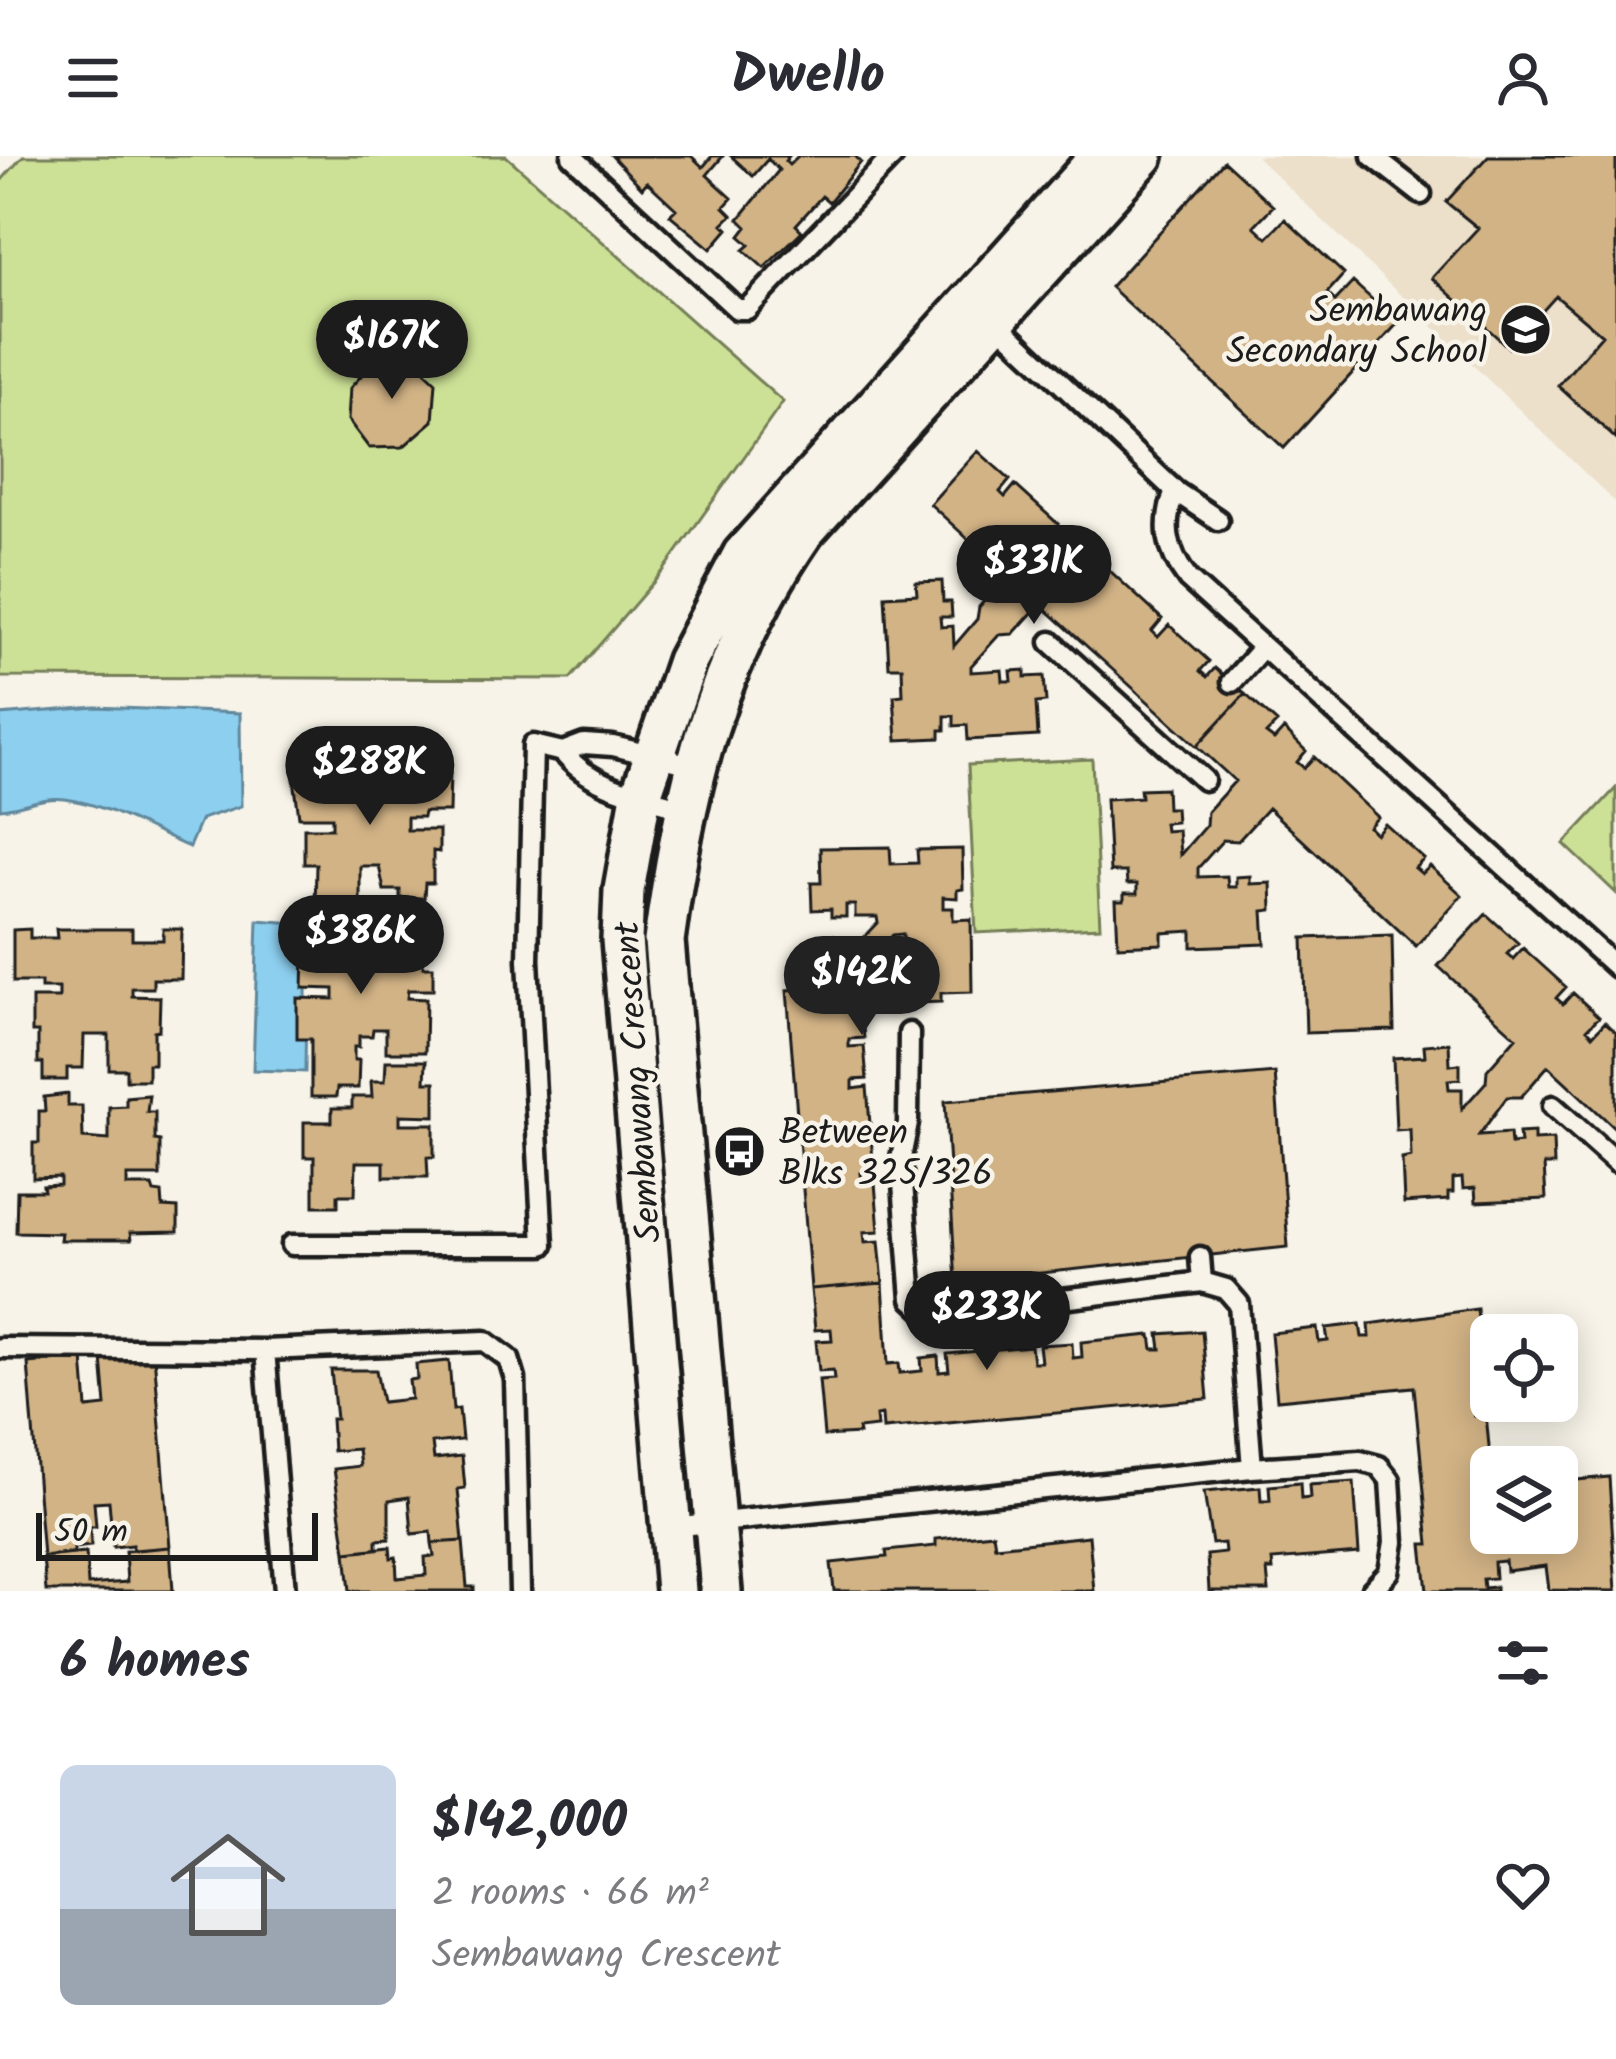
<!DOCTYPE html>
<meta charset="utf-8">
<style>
body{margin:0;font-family:Kalam,sans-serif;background:#f7f7f7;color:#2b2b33;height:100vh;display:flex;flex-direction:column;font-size:45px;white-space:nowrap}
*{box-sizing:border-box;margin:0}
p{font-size:39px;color:#7c7c81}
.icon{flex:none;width:66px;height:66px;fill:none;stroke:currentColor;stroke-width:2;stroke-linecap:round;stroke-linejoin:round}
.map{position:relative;height:1435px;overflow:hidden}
.panel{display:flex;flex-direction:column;background:#fff;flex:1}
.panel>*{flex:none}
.controls{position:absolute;left:1470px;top:1158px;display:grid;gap:24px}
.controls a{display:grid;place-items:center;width:108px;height:108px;border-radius:18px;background:#fff;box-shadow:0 6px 30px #0003;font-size:60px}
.scale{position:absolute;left:36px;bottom:30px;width:282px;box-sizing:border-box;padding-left:12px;border:6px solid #1c1c1c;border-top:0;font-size:33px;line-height:42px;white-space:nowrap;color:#1c1c1c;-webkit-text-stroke:9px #f7f3e8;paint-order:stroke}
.price{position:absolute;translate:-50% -102px;padding:0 27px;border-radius:42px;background:#1c1c1c;color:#fff;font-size:39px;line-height:78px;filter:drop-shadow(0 3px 6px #0008)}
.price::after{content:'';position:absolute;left:50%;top:72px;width:36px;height:27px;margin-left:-18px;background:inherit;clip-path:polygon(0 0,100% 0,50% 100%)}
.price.active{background:#222;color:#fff}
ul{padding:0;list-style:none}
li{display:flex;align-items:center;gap:36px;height:300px;padding:0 60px}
li span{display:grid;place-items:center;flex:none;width:336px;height:240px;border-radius:18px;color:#555}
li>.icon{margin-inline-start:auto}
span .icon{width:144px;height:144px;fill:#fffc;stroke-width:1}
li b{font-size:51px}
h2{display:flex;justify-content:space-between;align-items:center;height:144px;padding:0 60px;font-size:51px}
header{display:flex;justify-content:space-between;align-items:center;height:156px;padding:0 60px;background:#fff;font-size:54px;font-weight:700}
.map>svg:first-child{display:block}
</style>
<header><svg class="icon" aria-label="menu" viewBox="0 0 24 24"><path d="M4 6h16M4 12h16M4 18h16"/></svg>Dwello<svg class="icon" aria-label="person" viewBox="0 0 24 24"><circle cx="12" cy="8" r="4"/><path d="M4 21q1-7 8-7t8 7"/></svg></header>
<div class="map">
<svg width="1616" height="1435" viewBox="0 0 1616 1435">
<rect width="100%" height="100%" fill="#f7f3e8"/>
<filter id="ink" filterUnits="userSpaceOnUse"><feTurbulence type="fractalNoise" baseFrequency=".00833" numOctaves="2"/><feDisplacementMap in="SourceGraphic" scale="24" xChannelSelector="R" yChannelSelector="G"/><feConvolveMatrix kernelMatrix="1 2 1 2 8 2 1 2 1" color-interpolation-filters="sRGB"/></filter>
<g filter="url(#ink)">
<!-- built -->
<path fill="#ece0cb" d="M 1256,0 L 1616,0 L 1616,347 Z"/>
<!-- green -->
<path fill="#cde196" stroke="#747e59" stroke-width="3" d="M 23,0 L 506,0 L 783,246 L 664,414 L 570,523 L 0,521 L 0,26 Z
M 1092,603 L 1100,771 L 976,777 L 968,609 Z
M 1616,632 L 1616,737 L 1564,688 Z"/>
<!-- water -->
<path fill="#8dcfef" stroke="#60879b" stroke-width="3" d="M 96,551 L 240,557 L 241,650 L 201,663 L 189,691 C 151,675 107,648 65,643 C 41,640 21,652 0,653 L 0,559 Z
M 258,764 L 307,768 L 305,916 L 253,914 Z"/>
<!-- building -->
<path fill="#d2b386" stroke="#1c1c1c" stroke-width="3" d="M 612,0 L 691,0 L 703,11 L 712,0 L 723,0 L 707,19 L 732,42 L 724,51 L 732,59 L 723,68 L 728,73 L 711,93 L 670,59 L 676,53 L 647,26 L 642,32 Z
M 731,0 L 789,0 L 785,5 L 789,9 L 798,0 L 855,0 L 861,6 L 829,46 L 822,40 L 796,69 L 802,75 L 764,112 L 744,94 L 750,89 L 740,80 L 747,71 L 739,63 L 779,14 L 768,3 L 753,20 Z
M 1488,0 L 1616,0 L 1616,283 L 1558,230 L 1602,179 L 1556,140 L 1509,192 L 1432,122 L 1478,72 L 1446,46 Z
M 1224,5 L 1273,50 L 1254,70 L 1267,82 L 1285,63 L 1344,118 L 1327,137 L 1335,145 L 1353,126 L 1398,167 L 1284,292 L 1110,131 Z
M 409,200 L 436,226 L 433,265 L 403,291 L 369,292 L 348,264 L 350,232 L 378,201 Z
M 978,295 L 1010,324 L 1000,336 L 1005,341 L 1015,329 L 1058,368 L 1048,380 L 1054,386 L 1065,375 L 1090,398 L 1079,411 L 1085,416 L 1097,403 L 1162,463 L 1152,475 L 1158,481 L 1169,469 L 1209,505 L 1200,515 L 1207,521 L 1215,512 L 1245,538 L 1197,590 L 1040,448 L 1013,478 L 999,479 L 971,510 L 971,516 L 1002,514 L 1003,525 L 1012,525 L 1011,515 L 1025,514 L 1025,521 L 1044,520 L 1046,546 L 1036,547 L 1038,580 L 968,584 L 967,569 L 954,570 L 954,560 L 945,560 L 945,574 L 940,574 L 940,582 L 897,584 L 894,540 L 903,539 L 902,511 L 889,511 L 885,440 L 917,438 L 916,426 L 942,425 L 943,446 L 951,446 L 952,461 L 940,461 L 941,471 L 953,470 L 954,490 L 977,463 L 979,451 L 1007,419 L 930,348 Z
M 1245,538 L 1277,567 L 1266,578 L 1274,584 L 1284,573 L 1306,595 L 1297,606 L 1304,612 L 1314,601 L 1378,661 L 1369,671 L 1376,678 L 1385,668 L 1424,703 L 1415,712 L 1422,718 L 1430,710 L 1462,739 L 1416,790 L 1268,652 L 1238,685 L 1223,684 L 1198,712 L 1198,721 L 1227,720 L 1228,731 L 1236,731 L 1236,721 L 1250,720 L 1250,728 L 1271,727 L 1272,754 L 1263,755 L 1265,788 L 1192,791 L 1192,775 L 1162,777 L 1162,788 L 1118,790 L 1116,745 L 1124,745 L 1124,738 L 1137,738 L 1137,728 L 1127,728 L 1126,716 L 1110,716 L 1106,643 L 1141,641 L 1140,633 L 1166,632 L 1167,652 L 1175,652 L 1176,666 L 1164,667 L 1165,675 L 1178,674 L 1180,699 L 1206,669 L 1207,656 L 1235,625 L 1197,590 Z
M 336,607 L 408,607 L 408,613 L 450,614 L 449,656 L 424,656 L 423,661 L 407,661 L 407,674 L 439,674 L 439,696 L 433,695 L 433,727 L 425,727 L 424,742 L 400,742 L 400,734 L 384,734 L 379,710 L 360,710 L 360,747 L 340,747 L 340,756 L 315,755 L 316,708 L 304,708 L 304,672 L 332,672 L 332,661 L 299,661 L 293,615 L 336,615 Z
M 890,691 L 891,708 L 918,707 L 917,694 L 962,693 L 963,733 L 957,734 L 957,742 L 943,741 L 943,752 L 953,752 L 953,764 L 971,763 L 972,836 L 941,837 L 941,846 L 915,847 L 914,829 L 904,830 L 904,815 L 916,814 L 916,804 L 903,804 L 903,778 L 893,779 L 866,808 L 867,818 L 859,828 L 864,882 L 849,883 L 849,891 L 864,890 L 867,923 L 853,924 L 853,933 L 867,931 L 874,1017 L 861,1017 L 862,1028 L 875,1027 L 879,1075 L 864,1076 L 865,1086 L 879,1085 L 883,1127 L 811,1133 L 787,834 L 819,832 L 832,817 L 814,800 L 834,779 L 851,795 L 878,767 L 877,761 L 855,761 L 855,749 L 846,749 L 846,761 L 831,761 L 831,753 L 812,754 L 811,727 L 821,727 L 820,692 Z
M 315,755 L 340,756 L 340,763 L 357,764 L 356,794 L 377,794 L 383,769 L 398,769 L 398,763 L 423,763 L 423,811 L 433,811 L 433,834 L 408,834 L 407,842 L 426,843 L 425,896 L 386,896 L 386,873 L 373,873 L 372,880 L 359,880 L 359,891 L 354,891 L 354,904 L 359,904 L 358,932 L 337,932 L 336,941 L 311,941 L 311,883 L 297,883 L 297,842 L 334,843 L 334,833 L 303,832 L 304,799 L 314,799 Z
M 1486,758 L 1518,787 L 1507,798 L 1513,803 L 1523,792 L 1566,831 L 1556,842 L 1563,848 L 1573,837 L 1599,861 L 1587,873 L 1593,879 L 1605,866 L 1616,876 L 1616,973 L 1548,910 L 1521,941 L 1507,941 L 1479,979 L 1510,977 L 1511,988 L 1520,987 L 1519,977 L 1534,976 L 1534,984 L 1553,983 L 1554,1009 L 1544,1009 L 1546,1043 L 1476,1046 L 1475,1032 L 1463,1033 L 1462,1022 L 1453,1023 L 1453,1037 L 1448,1037 L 1448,1044 L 1404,1047 L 1402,1003 L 1411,1001 L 1410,973 L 1396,974 L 1393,902 L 1425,900 L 1424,889 L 1449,887 L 1450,909 L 1460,908 L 1460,923 L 1448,924 L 1449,933 L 1462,933 L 1462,953 L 1486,926 L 1487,914 L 1516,881 L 1438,810 Z
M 30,773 L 30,782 L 57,782 L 56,773 L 132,773 L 132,784 L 163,784 L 163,773 L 182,773 L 181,823 L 153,823 L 153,832 L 132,832 L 132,840 L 160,841 L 159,874 L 154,875 L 154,908 L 148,908 L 148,924 L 126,924 L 126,913 L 109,913 L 109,879 L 84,879 L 83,912 L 67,912 L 67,924 L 43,924 L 43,907 L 38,907 L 38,876 L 32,876 L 32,842 L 59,842 L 59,832 L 41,832 L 41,826 L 13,826 L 13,774 Z
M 1392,779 L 1394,874 L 1306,877 L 1303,782 Z
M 386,905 L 426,905 L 425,926 L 435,926 L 435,960 L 400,959 L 400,968 L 434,968 L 434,1001 L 427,1001 L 428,1021 L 384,1021 L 384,1006 L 356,1006 L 355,1039 L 338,1039 L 338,1050 L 314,1050 L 314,1001 L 304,1001 L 304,966 L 332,966 L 332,952 L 352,952 L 352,941 L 372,941 L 371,925 L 385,925 Z
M 1275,917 L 1288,1091 L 956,1126 L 945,945 Z
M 68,938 L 68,950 L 82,950 L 83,982 L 109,984 L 109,951 L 126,950 L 126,941 L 149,939 L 147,956 L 155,956 L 155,984 L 160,985 L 160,1020 L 127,1020 L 127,1030 L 152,1030 L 154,1036 L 162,1037 L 163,1051 L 178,1052 L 178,1076 L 130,1077 L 131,1084 L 60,1084 L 61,1077 L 16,1076 L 17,1035 L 44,1035 L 43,1030 L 60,1029 L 60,1021 L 33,1022 L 33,987 L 39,987 L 39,955 L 45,955 L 44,941 Z
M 883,1127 L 888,1208 L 899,1207 L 900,1217 L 922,1215 L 921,1202 L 938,1200 L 939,1216 L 949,1215 L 947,1198 L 1031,1190 L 1033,1206 L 1041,1206 L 1039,1189 L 1072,1187 L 1073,1202 L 1082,1201 L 1081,1186 L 1151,1179 L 1153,1193 L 1161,1193 L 1159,1178 L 1202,1175 L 1208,1243 L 883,1273 L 882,1259 L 876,1260 L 877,1271 L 858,1273 L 859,1278 L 824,1280 L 819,1224 L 834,1223 L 833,1214 L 819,1215 L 816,1185 L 832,1184 L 831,1173 L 815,1174 L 811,1133 Z
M 1477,1153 L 1482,1209 L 1470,1211 L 1471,1220 L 1483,1218 L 1486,1249 L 1473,1250 L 1474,1260 L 1486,1258 L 1491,1312 L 1491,1342 L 1478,1343 L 1479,1351 L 1491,1349 L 1491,1377 L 1557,1377 L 1557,1317 L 1575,1315 L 1576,1324 L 1609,1321 L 1616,1435 L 1549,1434 L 1546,1410 L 1506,1415 L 1505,1405 L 1494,1406 L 1495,1422 L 1483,1423 L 1484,1432 L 1496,1431 L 1496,1435 L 1427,1435 L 1422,1388 L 1429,1388 L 1414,1231 L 1277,1244 L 1271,1177 L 1317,1172 L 1319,1186 L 1328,1185 L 1326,1172 L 1360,1168 L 1362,1181 L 1370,1181 L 1369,1168 Z
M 154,1198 L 170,1391 L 133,1394 L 132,1389 L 113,1391 L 109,1345 L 94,1346 L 96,1371 L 90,1371 L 91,1390 L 74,1392 L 74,1397 L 43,1401 L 28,1207 L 83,1202 L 87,1252 L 106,1250 L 102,1202 Z
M 449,1205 L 453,1254 L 459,1253 L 462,1284 L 432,1287 L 434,1303 L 462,1300 L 465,1332 L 458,1333 L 463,1385 L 432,1387 L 431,1376 L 412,1378 L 409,1341 L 389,1344 L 389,1383 L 377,1384 L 377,1393 L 346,1396 L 334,1313 L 360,1310 L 358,1293 L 333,1295 L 331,1263 L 336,1263 L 331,1214 L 376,1214 L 382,1246 L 411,1243 L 409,1224 L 417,1223 L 416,1208 Z
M 1354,1326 L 1359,1397 L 1272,1404 L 1273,1414 L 1267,1414 L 1269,1435 L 1209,1435 L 1207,1399 L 1225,1397 L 1224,1387 L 1212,1388 L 1204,1336 L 1260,1331 L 1261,1345 L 1270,1345 L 1269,1330 L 1300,1327 L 1301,1343 L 1310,1342 L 1309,1329 Z
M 993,1377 L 995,1390 L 1089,1380 L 1094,1435 L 834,1435 L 831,1407 L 887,1401 L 886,1395 L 936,1390 L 936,1383 Z
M 463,1385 L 467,1431 L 474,1431 L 474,1435 L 350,1435 L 346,1396 L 390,1391 L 391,1402 L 396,1401 L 397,1422 L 426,1419 L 425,1401 L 434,1400 L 432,1387 Z
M 170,1391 L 173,1435 L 46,1435 L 43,1401 L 86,1397 L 88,1429 L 127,1426 L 125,1395 Z"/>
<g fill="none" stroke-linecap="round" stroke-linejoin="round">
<defs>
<path id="lane" d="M 572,0 L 737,153 L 747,153 L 893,0
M 1372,0 L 1421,38
M 992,162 L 1175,335 L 1218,364
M 1175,335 C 1162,369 1166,394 1188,423 L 1616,811
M 1051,486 L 1204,624
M 1232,526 L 1263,491
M 563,596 C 591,633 644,640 687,653
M 909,877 L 908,967 L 901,1002 L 912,1143 L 926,1156 L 947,1157 L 1202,1126 L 1226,1133 L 1239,1148 L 1252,1312
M 1553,950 L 1616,1006
M 292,1089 L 543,1089 L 528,804 L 533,589 L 563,596 L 584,588 L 613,590 L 696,610
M 1200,1101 L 1202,1126
M 0,1192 L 265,1194 L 485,1185 L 509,1203 L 515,1223 L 520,1435
M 265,1194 L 285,1435
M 671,1371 L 1252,1312 L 1360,1305 L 1379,1310 L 1390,1324 L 1394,1386 L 1389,1416 L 1371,1435"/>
<path id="street" d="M 676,1435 L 622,784 L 624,734 L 641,639 L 687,505 L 743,399 L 1101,0
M 721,1435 L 664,785 C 685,630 714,506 804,375 L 1143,0"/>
</defs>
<!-- lane casing -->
<use href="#lane" stroke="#1c1c1c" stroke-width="27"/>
<!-- street casing -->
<use href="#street" stroke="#1c1c1c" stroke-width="48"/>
<!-- lane -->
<use href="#lane" stroke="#f7f3e8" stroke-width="18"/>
<!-- street -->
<use href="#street" stroke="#f7f3e8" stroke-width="39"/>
</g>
</g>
<!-- icons -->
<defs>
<symbol id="school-disc" viewBox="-11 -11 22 22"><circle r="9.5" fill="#1c1c1c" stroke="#f7f3e8"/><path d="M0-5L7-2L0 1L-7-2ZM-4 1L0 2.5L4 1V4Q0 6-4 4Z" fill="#fff"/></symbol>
<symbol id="bus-disc" viewBox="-11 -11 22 22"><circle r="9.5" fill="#1c1c1c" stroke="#f7f3e8"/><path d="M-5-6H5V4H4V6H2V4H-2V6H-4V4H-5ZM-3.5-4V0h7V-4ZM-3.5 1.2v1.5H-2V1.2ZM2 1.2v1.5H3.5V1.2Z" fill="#fff"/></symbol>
</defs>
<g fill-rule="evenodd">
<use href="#school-disc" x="1496" y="144" width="59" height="59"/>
<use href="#bus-disc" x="710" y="966" width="59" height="59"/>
</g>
<g text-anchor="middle" stroke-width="9" stroke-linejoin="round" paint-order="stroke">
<!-- poi labels -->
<g font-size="36" fill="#1c1c1c" stroke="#f7f3e8" text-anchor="end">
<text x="1487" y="166">Sembawang<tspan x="1487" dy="41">Secondary School</tspan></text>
<text x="779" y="988" text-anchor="start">Between<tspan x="779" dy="41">Blks 325/326</tspan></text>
</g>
<!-- street labels -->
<g font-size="36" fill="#1c1c1c" stroke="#f7f3e8">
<text transform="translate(636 926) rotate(-94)" y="13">Sembawang Crescent</text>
</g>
</g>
</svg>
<div class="controls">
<a><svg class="icon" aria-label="locate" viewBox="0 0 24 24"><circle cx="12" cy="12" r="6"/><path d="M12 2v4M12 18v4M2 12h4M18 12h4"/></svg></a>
<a><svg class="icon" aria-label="layers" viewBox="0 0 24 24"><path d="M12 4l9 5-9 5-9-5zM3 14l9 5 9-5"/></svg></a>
</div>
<div class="scale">50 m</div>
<b class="price" style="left:392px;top:246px">$167K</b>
<b class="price" style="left:1034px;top:471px">$331K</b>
<b class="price" style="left:370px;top:672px">$288K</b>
<b class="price" style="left:361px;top:841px">$386K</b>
<b class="price active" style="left:862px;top:882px">$142K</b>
<b class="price" style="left:987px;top:1217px">$233K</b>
</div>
<section class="panel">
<h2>6 homes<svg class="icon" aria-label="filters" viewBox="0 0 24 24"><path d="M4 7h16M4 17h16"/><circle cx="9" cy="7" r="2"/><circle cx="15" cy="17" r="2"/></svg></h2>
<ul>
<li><span style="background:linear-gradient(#c9d6e8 60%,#9aa5b1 0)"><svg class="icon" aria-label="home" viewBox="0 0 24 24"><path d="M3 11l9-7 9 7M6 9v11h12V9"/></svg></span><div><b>$142,000</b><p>2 rooms · 66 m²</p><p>Sembawang Crescent</p></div><svg class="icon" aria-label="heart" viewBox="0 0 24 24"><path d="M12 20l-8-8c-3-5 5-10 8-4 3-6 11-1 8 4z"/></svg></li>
</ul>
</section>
